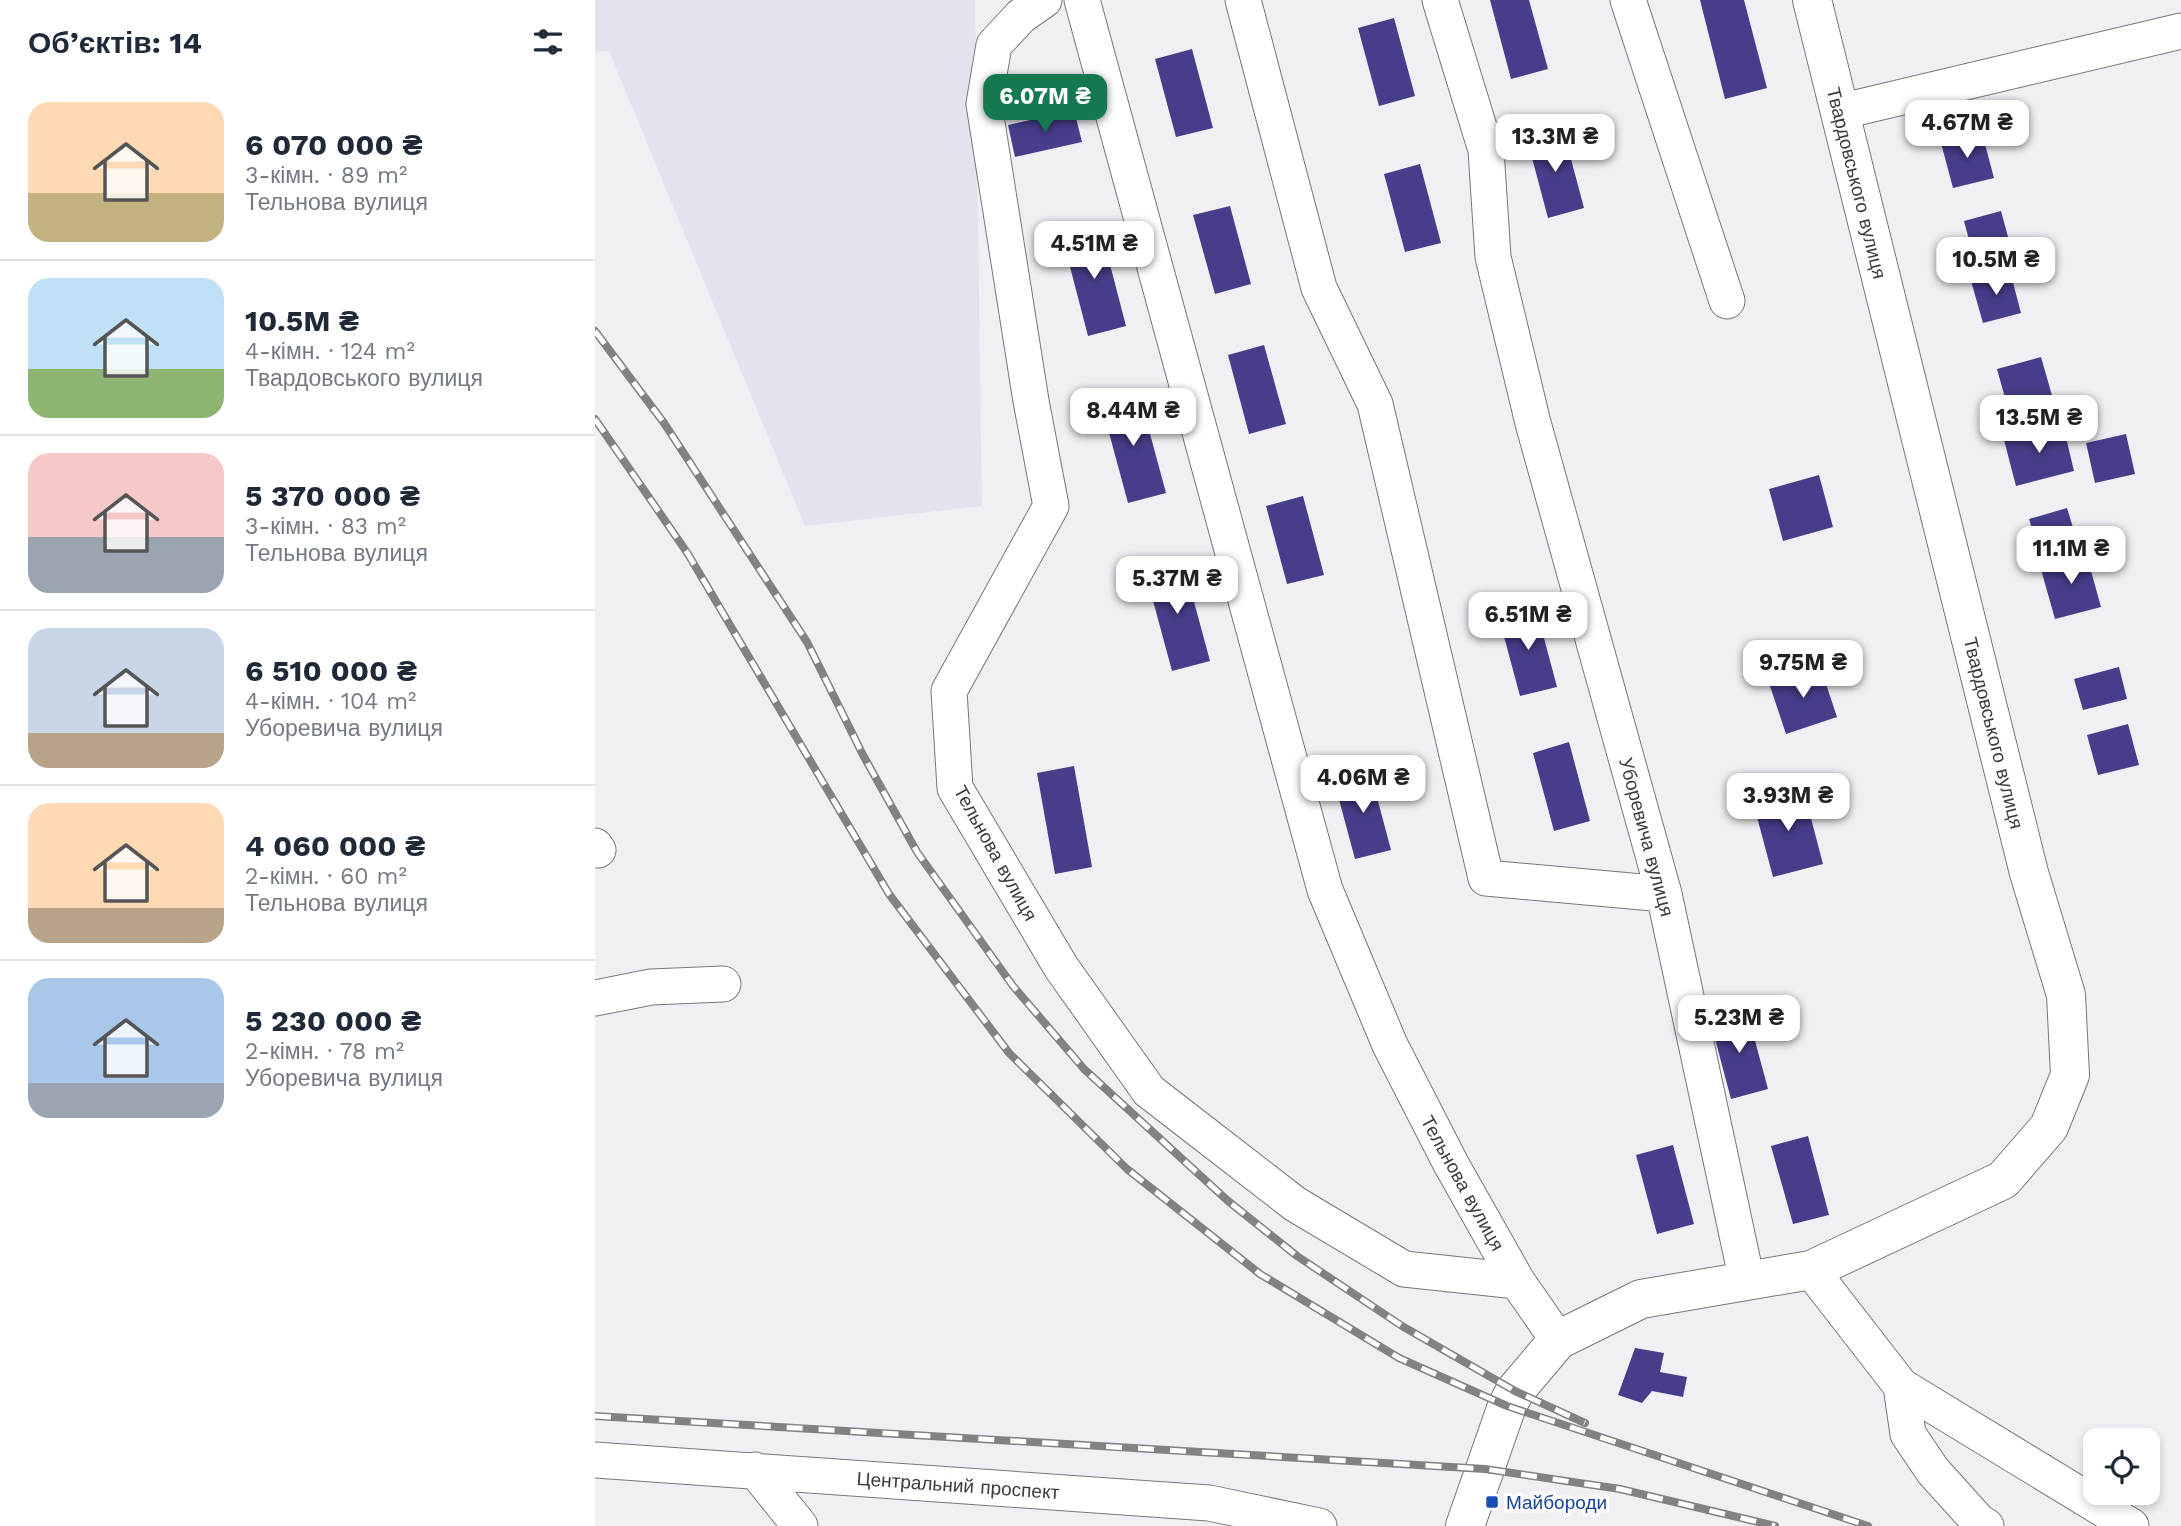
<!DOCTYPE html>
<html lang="uk">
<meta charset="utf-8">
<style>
body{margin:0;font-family:"Work Sans",sans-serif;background:#f6f6f7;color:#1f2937;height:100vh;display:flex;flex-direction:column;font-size:26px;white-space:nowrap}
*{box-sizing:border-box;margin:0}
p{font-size:23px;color:#747a83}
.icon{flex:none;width:38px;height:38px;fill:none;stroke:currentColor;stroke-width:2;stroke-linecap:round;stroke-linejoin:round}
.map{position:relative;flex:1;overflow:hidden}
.side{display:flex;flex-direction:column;background:#fff;width:595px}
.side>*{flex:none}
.fabs{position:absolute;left:1488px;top:1428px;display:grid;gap:14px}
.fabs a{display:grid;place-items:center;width:77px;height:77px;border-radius:14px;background:#fff;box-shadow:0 4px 10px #0003;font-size:35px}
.price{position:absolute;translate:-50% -60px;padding:0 16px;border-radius:14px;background:#fff;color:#222;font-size:23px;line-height:46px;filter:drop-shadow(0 2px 4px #0008)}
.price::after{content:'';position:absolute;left:50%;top:42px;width:21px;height:16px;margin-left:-10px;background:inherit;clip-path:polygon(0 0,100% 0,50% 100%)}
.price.on{background:#147951;color:#fff}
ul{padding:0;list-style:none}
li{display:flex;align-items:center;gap:21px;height:175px;padding:0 28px}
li+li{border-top:2px solid #e0e1e3}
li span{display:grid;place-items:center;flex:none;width:196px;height:140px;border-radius:21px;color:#555}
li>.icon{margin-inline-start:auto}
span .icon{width:84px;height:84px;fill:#fffc;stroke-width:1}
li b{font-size:30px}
h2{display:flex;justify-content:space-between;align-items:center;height:84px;padding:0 28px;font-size:30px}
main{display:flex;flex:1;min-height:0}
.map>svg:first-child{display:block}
</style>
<main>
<section class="side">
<h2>Об’єктів: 14<svg class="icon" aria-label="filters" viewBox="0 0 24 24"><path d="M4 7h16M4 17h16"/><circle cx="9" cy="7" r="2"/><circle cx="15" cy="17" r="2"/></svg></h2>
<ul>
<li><span style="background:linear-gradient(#ffd9b3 65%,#c2b280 0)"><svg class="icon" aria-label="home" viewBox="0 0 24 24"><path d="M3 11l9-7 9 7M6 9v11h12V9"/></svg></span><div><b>6 070 000 ₴</b><p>3-кімн. · 89 m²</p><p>Тельнова вулиця</p></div></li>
<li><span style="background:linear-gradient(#bfe0f5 65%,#8fb573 0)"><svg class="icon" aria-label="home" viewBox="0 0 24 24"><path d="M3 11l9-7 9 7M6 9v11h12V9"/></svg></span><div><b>10.5M ₴</b><p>4-кімн. · 124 m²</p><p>Твардовського вулиця</p></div></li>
<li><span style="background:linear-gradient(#f6c9c9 60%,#9aa5b1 0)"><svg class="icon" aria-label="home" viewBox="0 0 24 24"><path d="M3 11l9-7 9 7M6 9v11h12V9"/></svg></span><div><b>5 370 000 ₴</b><p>3-кімн. · 83 m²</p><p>Тельнова вулиця</p></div></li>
<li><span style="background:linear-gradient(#c9d6e8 75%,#b9a48a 0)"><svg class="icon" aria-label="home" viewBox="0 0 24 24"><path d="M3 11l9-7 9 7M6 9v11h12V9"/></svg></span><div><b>6 510 000 ₴</b><p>4-кімн. · 104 m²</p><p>Уборевича вулиця</p></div></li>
<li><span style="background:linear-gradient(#ffd9b3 75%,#b9a48a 0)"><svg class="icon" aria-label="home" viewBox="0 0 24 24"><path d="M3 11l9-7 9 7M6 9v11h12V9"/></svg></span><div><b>4 060 000 ₴</b><p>2-кімн. · 60 m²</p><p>Тельнова вулиця</p></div></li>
<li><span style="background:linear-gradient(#a9c7e8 75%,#9aa5b1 0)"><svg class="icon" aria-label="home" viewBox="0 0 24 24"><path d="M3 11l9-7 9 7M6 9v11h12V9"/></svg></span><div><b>5 230 000 ₴</b><p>2-кімн. · 78 m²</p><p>Уборевича вулиця</p></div></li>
</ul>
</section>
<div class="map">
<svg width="1586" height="1526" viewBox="0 0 1586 1526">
<rect width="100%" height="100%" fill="#f0f0f4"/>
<!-- built -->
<path fill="#e2e3ee" d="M 0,0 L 380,0 L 387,506 L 210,526 L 14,51 L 0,52 Z"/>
<!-- building -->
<path fill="#463e8a" d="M 895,0 L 934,0 L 953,69 L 916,79 Z
M 1105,0 L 1149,0 L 1172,88 L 1130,99 Z
M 799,18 L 820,96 L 784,106 L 763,28 Z
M 597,49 L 618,128 L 581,137 L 560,59 Z
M 479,110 L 487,142 L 420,157 L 413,125 Z
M 968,129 L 989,208 L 953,218 L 932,139 Z
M 1387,133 L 1399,178 L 1358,188 L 1346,143 Z
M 825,164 L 846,243 L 810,252 L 789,174 Z
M 635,206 L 656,284 L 620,294 L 598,215 Z
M 1406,211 L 1416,248 L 1379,258 L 1369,221 Z
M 505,226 L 531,326 L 493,336 L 467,236 Z
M 1415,271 L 1426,313 L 1388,323 L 1376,281 Z
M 669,345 L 691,424 L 654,434 L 633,355 Z
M 1446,357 L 1458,399 L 1414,412 L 1402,369 Z
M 544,393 L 571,493 L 533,503 L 506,403 Z
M 1468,425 L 1479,471 L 1421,486 L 1409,440 Z
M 1531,434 L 1540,474 L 1500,483 L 1491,443 Z
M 1224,475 L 1238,527 L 1188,541 L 1174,489 Z
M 708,496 L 729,575 L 692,584 L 671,506 Z
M 1472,508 L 1484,547 L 1446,558 L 1434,519 Z
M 1491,553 L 1506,607 L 1460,619 L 1445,566 Z
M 588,561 L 615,661 L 577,671 L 550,571 Z
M 941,608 L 962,687 L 925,696 L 904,618 Z
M 1225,666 L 1242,717 L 1191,734 L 1174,683 Z
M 1524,667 L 1532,699 L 1488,710 L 1479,679 Z
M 1533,724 L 1544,765 L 1503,775 L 1492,735 Z
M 974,742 L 995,821 L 959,831 L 938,753 Z
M 479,766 L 497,867 L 460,874 L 442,773 Z
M 775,771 L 796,850 L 760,859 L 739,781 Z
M 1208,788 L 1228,864 L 1178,877 L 1158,802 Z
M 1152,1011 L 1173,1089 L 1136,1099 L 1115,1020 Z
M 1213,1136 L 1234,1215 L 1198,1224 L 1176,1146 Z
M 1078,1145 L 1099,1224 L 1062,1234 L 1041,1155 Z
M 1040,1348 L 1069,1353 L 1065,1372 L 1092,1377 L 1088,1397 L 1057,1391 L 1047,1403 L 1023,1395 Z"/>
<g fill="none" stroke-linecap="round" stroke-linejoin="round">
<defs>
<path id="minor" d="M 449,0 L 426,16 L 399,45 L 389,104 L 436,401 L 456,506 L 354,691 L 360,788 L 466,967 L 554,1091 L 700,1204 L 809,1269 L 922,1281
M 487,0 L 730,890 L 795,1045 L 856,1164 L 922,1281 L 963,1340
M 648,0 L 724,288 L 780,404 L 891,878 L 1069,894
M 845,0 L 891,150 L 898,257 L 938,423 L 1069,894 L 1152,1281
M 1033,0 L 1132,301
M 1244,112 L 1586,31
M 0,846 L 3,850
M 0,998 L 56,987 L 128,984
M 1216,1270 L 1306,1386 L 1536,1526
M 1306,1386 L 1313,1434 L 1338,1471 L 1384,1522 L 1391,1526
M 0,1460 L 614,1503 L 724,1526
M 160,1470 L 205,1526"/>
<path id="major" d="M 870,1526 L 912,1406 L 920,1391 L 963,1340 L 1046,1299 L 1216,1270 L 1408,1180 L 1454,1127 L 1475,1075 L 1471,995 L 1434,873 L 1217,0"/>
</defs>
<!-- minor casing -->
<use href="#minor" stroke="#77777b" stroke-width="37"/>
<!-- major casing -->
<use href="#major" stroke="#77777b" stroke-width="40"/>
<!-- minor -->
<use href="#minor" stroke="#fff" stroke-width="35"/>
<!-- major -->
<use href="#major" stroke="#fff" stroke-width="38"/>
<defs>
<path id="rail" d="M 0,331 L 69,423 L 212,642 L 268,755 L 322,852 L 418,986 L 489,1069 L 633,1201 L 702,1256 L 807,1326 L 920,1391 L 990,1423
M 0,419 L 93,554 L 294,894 L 414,1053 L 532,1169 L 665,1274 L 804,1358 L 912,1406 L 1273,1526
M 0,1416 L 890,1469 L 1025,1489 L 1180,1526"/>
</defs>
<!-- rail casing -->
<use href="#rail" stroke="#818284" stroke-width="8"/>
<!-- rail -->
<use href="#rail" stroke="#fefefe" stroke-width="5" stroke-dasharray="16" stroke-linecap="butt"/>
</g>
<!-- markers -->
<rect fill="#1a4fb4" stroke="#fefefe" stroke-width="2.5" x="890" y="1495" width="14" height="14" rx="3.5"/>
<g text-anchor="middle" stroke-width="7" stroke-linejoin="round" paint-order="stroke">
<!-- street labels -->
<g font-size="19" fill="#3b3c3d" stroke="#fefefe">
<text transform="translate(1262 183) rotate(76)" y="7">Твардовського вулиця</text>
<text transform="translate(1399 733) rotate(76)" y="7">Твардовського вулиця</text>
<text transform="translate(1052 837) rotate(75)" y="7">Уборевича вулиця</text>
<text transform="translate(401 853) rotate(61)" y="7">Тельнова вулиця</text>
<text transform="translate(868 1183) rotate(61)" y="7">Тельнова вулиця</text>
<text transform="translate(363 1485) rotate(4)" y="7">Центральний проспект</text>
</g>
<!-- transit labels -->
<g font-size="19" fill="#164399" stroke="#fefefe" text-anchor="start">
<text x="911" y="1509">Майбороди</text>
</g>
</g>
</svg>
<div class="fabs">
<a><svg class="icon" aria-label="locate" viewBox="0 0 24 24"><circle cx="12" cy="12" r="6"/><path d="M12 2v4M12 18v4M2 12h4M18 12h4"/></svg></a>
</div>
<b class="price on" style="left:450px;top:134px">6.07M ₴</b>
<b class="price" style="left:1372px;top:160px">4.67M ₴</b>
<b class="price" style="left:960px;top:174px">13.3M ₴</b>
<b class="price" style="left:499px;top:281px">4.51M ₴</b>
<b class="price" style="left:1401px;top:297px">10.5M ₴</b>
<b class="price" style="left:538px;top:448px">8.44M ₴</b>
<b class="price" style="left:1444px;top:455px">13.5M ₴</b>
<b class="price" style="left:1476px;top:586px">11.1M ₴</b>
<b class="price" style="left:582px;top:616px">5.37M ₴</b>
<b class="price" style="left:933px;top:652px">6.51M ₴</b>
<b class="price" style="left:1208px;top:700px">9.75M ₴</b>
<b class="price" style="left:768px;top:815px">4.06M ₴</b>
<b class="price" style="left:1193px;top:833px">3.93M ₴</b>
<b class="price" style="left:1144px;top:1055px">5.23M ₴</b>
</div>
</main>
